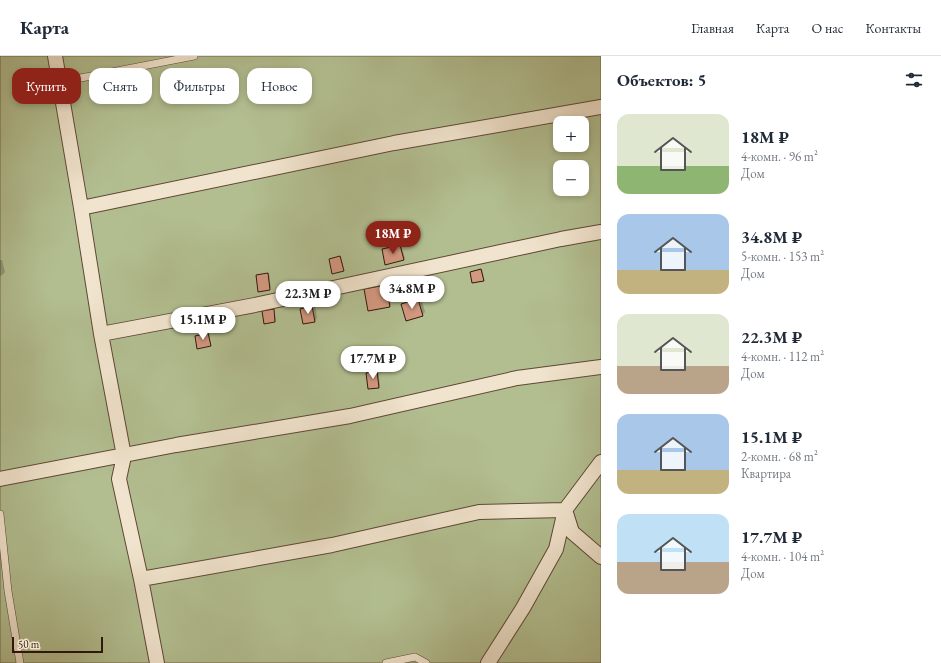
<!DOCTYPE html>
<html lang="ru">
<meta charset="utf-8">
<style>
body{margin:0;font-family:"EB Garamond",serif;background:#f6f6f7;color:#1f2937;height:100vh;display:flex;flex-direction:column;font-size:15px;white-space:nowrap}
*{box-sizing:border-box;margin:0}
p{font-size:13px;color:#747a83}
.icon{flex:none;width:22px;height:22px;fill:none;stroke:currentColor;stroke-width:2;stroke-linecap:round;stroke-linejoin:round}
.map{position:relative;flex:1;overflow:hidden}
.details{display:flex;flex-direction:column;background:#fff;width:340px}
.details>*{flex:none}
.banner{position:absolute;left:12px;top:12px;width:380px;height:36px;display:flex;gap:8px}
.buttons{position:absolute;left:553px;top:60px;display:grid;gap:8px}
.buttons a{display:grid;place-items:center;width:36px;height:36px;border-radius:8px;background:#fff;box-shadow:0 2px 6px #0003;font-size:20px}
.scale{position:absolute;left:12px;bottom:10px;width:91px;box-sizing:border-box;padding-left:4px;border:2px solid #31180c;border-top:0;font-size:11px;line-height:14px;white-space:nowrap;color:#31180c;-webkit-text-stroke:3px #f1e4ce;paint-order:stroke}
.price{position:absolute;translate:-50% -34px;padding:0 9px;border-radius:14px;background:#fff;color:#222;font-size:13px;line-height:26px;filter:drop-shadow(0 1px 2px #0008)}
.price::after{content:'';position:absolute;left:50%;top:24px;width:12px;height:9px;margin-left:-6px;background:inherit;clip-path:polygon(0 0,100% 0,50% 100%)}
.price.active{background:#8f2418;color:#fff}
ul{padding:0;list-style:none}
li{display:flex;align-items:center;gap:12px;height:100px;padding:0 16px}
li span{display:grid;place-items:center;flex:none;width:112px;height:80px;border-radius:12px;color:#555}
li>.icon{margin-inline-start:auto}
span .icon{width:48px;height:48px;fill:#fffc;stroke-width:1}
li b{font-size:17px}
h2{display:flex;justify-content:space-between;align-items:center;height:48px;padding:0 16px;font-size:17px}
.chip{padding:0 14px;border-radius:12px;background:#fff;box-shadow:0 2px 6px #0003;font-size:14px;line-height:36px}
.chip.active{background:#8f2418;color:#fff}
header{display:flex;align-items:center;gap:24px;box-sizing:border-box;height:56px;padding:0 20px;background:#fff;border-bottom:1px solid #e0e1e3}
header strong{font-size:19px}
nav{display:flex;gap:22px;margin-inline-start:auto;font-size:14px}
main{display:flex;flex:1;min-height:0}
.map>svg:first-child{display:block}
</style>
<header>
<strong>Карта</strong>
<nav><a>Главная</a><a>Карта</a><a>О нас</a><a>Контакты</a></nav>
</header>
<main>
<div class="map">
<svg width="601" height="607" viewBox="0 0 601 607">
<rect width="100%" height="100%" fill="#ead6b3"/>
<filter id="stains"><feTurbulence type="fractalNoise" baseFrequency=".005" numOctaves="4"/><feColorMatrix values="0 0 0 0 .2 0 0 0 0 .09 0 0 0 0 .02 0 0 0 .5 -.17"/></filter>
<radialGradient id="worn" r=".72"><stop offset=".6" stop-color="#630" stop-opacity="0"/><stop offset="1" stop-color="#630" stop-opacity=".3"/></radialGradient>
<!-- green -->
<path fill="#b2be90" stroke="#726b4e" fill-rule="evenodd" d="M 0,0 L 601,0 L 601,607 L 0,607 ZM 560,67 L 582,67 L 582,89 L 560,89 ZM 560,111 L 582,111 L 582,133 L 560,133 Z"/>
<!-- shadow -->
<path fill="#0003" d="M 401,189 L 405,202 L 403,204 L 384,193 Z
M 341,200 L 344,213 L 343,214 L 330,203 L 331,202 Z
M 0,204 L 2,204 L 5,216 L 2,219 L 0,220 Z
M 482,213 L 484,223 L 483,224 L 471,216 L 472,215 Z
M 269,217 L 271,232 L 270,233 L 257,219 L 258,218 Z
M 387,229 L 391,249 L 390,250 L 365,234 L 366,233 Z
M 421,241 L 425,256 L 422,259 L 402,248 L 405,246 Z
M 315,248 L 317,262 L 315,265 L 301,253 L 304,250 Z
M 274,253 L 276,264 L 275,266 L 264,255 L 265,254 Z
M 209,277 L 211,288 L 210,289 L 196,280 L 197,279 Z
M 378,315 L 380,330 L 379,331 L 369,332 L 367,317 L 368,316 Z"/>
<!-- building -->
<path fill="#d39880" stroke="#31180c" d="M 400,189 L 404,204 L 385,209 L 382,193 Z
M 340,200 L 344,215 L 332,218 L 329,203 Z
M 481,213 L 484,225 L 472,227 L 470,216 Z
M 268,217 L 270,234 L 258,236 L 256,219 Z
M 386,229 L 390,251 L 368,255 L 364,233 Z
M 418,243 L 423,260 L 406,265 L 401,248 Z
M 312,250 L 315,266 L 303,268 L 300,253 Z
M 274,253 L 275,266 L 264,268 L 262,255 Z
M 208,277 L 211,290 L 197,293 L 195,280 Z
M 377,315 L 379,332 L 368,333 L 366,317 Z"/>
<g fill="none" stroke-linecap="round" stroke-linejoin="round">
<defs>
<path id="service" d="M 60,26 L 194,0
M 0,458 L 8,535 L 20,607
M 386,607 L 415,601 L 426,607"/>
<path id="minor" d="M 55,0 L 81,152 L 101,278 L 124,400 L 119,423 L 141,523 L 157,607
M 81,152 L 394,87 L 601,51
M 101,278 L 255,249 L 561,183 L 601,176
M 0,423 L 176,389 L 350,360 L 517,322 L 601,311
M 141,523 L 332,489 L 479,456 L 565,454 L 572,476 L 601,501
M 488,607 L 523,552 L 556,493 L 565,454 L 601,406"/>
</defs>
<!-- service casing -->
<use href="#service" stroke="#5f4836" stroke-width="8"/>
<!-- minor casing -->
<use href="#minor" stroke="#5f4836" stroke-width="16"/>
<!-- service -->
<use href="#service" stroke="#f1e4ce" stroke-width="7"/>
<!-- minor -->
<use href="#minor" stroke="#f1e4ce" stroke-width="14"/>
</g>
<rect width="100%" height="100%" filter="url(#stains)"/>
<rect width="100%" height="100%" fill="url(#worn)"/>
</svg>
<div class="buttons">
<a>+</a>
<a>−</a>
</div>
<div class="scale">50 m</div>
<b class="price active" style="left:393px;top:199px">18M ₽</b>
<b class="price" style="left:412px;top:254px">34.8M ₽</b>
<b class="price" style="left:308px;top:259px">22.3M ₽</b>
<b class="price" style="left:203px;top:285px">15.1M ₽</b>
<b class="price" style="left:373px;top:324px">17.7M ₽</b>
<div class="banner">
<a class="chip active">Купить</a>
<a class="chip">Снять</a>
<a class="chip">Фильтры</a>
<a class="chip">Новое</a>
</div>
</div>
<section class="details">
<h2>Объектов: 5<svg class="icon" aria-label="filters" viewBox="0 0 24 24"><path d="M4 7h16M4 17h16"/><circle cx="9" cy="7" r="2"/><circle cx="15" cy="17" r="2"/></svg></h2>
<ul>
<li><span style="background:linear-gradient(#dfe7d0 65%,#8fb573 0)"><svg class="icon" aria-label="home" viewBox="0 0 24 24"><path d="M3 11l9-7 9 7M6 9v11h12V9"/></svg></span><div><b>18M ₽</b><p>4-комн. · 96 m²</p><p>Дом</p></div></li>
<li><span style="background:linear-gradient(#a9c7e8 70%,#c2b280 0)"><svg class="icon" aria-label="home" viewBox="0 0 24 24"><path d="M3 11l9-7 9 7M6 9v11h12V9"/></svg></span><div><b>34.8M ₽</b><p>5-комн. · 153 m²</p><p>Дом</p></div></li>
<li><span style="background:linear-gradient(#dfe7d0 65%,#b9a48a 0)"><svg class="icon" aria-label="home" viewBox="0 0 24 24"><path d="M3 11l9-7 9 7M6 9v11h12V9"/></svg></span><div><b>22.3M ₽</b><p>4-комн. · 112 m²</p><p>Дом</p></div></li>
<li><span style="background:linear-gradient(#a9c7e8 70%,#c2b280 0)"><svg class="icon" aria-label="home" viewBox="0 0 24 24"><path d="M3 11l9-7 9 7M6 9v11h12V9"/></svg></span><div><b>15.1M ₽</b><p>2-комн. · 68 m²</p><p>Квартира</p></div></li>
<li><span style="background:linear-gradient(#bfe0f5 60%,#b9a48a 0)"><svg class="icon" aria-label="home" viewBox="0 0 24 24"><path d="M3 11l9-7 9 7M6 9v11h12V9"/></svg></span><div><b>17.7M ₽</b><p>4-комн. · 104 m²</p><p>Дом</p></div></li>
</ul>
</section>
</main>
